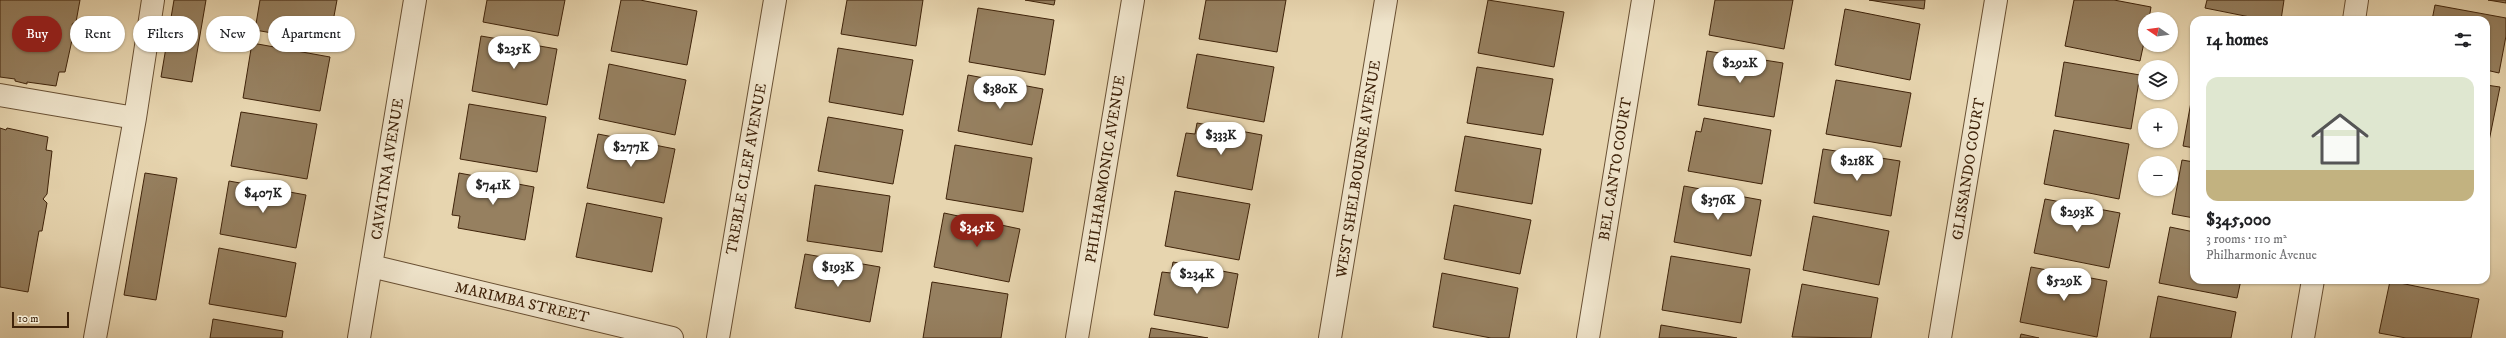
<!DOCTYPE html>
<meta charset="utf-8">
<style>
body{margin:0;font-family:"IM FELL DW Pica",serif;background:#f6f6f6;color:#202124;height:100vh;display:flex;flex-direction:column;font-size:15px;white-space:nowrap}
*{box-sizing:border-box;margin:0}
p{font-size:13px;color:#757577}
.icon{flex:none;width:22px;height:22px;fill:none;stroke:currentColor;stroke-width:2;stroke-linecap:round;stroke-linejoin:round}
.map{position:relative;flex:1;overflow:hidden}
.side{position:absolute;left:2190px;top:16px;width:300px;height:268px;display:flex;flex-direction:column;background:#fff;border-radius:12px;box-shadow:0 1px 3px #0004}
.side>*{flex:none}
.top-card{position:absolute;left:12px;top:16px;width:380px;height:36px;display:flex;gap:8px}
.needle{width:26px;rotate:283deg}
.tools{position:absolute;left:2138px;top:12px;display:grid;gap:8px}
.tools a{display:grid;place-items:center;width:40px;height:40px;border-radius:50%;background:#fff;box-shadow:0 1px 3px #0004;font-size:20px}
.scale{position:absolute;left:12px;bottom:10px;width:57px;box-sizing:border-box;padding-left:4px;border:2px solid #3f230a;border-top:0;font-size:11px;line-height:14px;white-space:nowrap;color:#3f230a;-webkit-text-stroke:3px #efe4cb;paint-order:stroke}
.price{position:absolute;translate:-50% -34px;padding:0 9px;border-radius:14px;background:#fff;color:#222;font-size:13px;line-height:26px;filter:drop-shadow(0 1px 2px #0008)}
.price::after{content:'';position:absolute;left:50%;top:24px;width:12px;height:9px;margin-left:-6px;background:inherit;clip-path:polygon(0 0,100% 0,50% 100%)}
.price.active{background:#8f2418;color:#fff}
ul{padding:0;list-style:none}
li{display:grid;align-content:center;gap:8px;height:212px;padding:0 16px}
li+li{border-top:1px solid #e0e0e0}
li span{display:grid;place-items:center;height:124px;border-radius:12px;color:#555}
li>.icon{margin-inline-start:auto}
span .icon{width:72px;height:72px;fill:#fffc;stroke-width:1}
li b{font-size:17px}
h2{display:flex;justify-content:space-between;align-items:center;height:48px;padding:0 16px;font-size:17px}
.pill{padding:0 14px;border-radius:18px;background:#fff;box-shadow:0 1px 3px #0004;font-size:14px;line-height:36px}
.pill.active{background:#8f2418;color:#fff}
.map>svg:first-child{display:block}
</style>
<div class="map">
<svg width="2506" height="338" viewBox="0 0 2506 338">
<rect width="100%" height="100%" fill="#e7d5af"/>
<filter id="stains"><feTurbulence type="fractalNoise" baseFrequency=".005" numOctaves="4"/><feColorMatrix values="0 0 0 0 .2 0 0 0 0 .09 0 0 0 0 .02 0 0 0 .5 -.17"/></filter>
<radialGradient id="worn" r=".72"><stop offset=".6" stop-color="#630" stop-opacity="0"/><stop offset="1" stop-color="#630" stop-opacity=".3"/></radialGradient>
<!-- building -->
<path fill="#968060" stroke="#3f230a" d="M 0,0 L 80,0 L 76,22 L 72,24 L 74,31 L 65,72 L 59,72 L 56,86 L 27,82 L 27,84 L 15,81 L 15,79 L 0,77 Z
M 174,0 L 206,0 L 192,82 L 161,77 Z
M 260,0 L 337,0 L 329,43 L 255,30 Z
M 487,0 L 565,0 L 558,36 L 483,22 Z
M 621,0 L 640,0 L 697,11 L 687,65 L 611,51 Z
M 847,0 L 923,0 L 916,46 L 841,34 Z
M 1025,0 L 1055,0 L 1054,5 Z
M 1206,0 L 1286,0 L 1277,52 L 1199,39 Z
M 1488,0 L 1564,12 L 1554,67 L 1478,53 Z
M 1715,0 L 1793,0 L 1784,49 L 1709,35 Z
M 1869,0 L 1925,0 L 1924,9 Z
M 2074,0 L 2114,0 L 2151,7 L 2149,19 L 2145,19 L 2145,38 L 2140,61 L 2065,46 Z
M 2207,0 L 2284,0 L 2281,20 L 2265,20 L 2205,8 Z
M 2488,0 L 2506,0 L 2506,3 Z
M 2435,5 L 2506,18 L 2506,36 L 2499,73 L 2486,70 L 2486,20 L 2432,20 Z
M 978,8 L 1054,20 L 1045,75 L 969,62 Z
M 1845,9 L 1920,24 L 1910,80 L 1835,65 Z
M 481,36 L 557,49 L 547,105 L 472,91 Z
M 252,43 L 330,57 L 320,111 L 243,98 Z
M 838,48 L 913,60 L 903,115 L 829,102 Z
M 1707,51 L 1783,63 L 1774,117 L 1698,105 Z
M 1197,54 L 1274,67 L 1264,122 L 1187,108 Z
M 2064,62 L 2140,75 L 2131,129 L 2055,116 Z
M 609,64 L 686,80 L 675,135 L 599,119 Z
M 1477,67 L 1553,79 L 1543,135 L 1467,123 Z
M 968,75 L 1043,89 L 1032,145 L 958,131 Z
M 1836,80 L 1911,93 L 1901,147 L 1826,134 Z
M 2486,85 L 2500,87 L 2489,141 L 2486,141 Z
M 2193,91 L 2194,92 L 2194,148 L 2183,146 Z
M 469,104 L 546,117 L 537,172 L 460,159 Z
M 241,112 L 317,124 L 307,179 L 231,166 Z
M 828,117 L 903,130 L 893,184 L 818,171 Z
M 1704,118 L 1771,130 L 1762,184 L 1688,171 L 1696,131 L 1701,132 Z
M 1197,123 L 1262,135 L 1252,190 L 1177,176 L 1186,133 L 1195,134 Z
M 0,128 L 6,130 L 7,128 L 48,137 L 46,150 L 52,151 L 47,194 L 43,199 L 47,203 L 42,231 L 39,231 L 28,292 L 0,287 Z
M 2054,130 L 2129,144 L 2119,199 L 2044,184 Z
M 598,134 L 675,149 L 664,203 L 587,188 Z
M 1465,136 L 1541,149 L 1532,204 L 1455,191 Z
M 955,145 L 1032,158 L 1023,212 L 946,199 Z
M 1823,149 L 1900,161 L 1891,216 L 1814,203 Z
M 2182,160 L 2194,162 L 2194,218 L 2172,214 Z
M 145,173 L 177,178 L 156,300 L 124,295 Z
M 459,173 L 534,187 L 525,240 L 458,228 L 460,216 L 452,215 Z
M 229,181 L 306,195 L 296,248 L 220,234 Z
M 815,185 L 890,196 L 882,252 L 807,241 Z
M 1684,186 L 1761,200 L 1751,256 L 1674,242 Z
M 1175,191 L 1250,204 L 1239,260 L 1165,246 Z
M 2045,199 L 2120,213 L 2109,268 L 2034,253 Z
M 587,203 L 662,218 L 652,272 L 576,257 Z
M 1454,205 L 1531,220 L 1520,274 L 1444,259 Z
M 944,213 L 1020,229 L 1009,282 L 934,267 Z
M 1813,216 L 1889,231 L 1879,285 L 1803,270 Z
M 2170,227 L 2194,232 L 2194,280 L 2241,280 L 2237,298 L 2159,283 Z
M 219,248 L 296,263 L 286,317 L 209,304 Z
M 805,254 L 880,267 L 870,322 L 795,308 Z
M 1671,256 L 1750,269 L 1741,323 L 1662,310 Z
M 1173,262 L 1238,274 L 1228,328 L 1154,315 L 1162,272 L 1171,273 Z
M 2031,267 L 2107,281 L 2097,337 L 2020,322 Z
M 1442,273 L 1518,288 L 1509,338 L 1491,338 L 1433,327 Z
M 2390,281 L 2479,299 L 2471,338 L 2406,338 L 2379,333 Z
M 932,282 L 1008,294 L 1001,338 L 923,338 Z
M 1802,284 L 1878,298 L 1871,338 L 1792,337 Z
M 2158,296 L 2236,312 L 2231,338 L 2150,338 Z
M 213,319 L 283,331 L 282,338 L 210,338 Z
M 1661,325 L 1737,338 L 1659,338 Z
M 1151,328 L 1208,338 L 1149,338 Z
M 2021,334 L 2039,338 L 2020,338 Z"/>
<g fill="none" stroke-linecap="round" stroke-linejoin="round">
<defs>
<path id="minor" d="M 2354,20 L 2357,0
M 0,95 L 135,118 L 153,0
M 371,266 L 672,338
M 95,338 L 135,118
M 359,338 L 415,0
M 718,338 L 775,0
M 1077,338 L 1133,0
M 1330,338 L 1386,0
M 1588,338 L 1643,0
M 1940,338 L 1996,0
M 2303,338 L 2313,280"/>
</defs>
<!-- minor casing -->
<use href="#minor" stroke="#695033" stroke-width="24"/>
<!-- minor -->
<use href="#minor" stroke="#efe4cb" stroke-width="22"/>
</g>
<g text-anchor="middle" stroke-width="3.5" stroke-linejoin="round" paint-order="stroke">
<!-- street labels -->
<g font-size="15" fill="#3f230a" stroke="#efe4cb">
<text transform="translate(387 169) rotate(-81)" y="5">CAVATINA AVENUE</text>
<text transform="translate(746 169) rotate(-80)" y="5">TREBLE CLEF AVENUE</text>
<text transform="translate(1105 169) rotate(-81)" y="5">PHILHARMONIC AVENUE</text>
<text transform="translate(1358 169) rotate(-81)" y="5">WEST SHELBOURNE AVENUE</text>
<text transform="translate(1615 169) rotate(-81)" y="5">BEL CANTO COURT</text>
<text transform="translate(1968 169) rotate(-81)" y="5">GLISSANDO COURT</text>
<text transform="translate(522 302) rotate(13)" y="5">MARIMBA STREET</text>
</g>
</g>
<rect width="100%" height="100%" filter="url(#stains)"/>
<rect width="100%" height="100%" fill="url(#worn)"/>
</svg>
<div class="tools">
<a><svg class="needle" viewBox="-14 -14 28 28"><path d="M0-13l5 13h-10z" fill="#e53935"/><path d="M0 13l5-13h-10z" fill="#757577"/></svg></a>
<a><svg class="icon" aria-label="layers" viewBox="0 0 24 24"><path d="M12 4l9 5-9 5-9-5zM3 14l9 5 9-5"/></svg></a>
<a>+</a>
<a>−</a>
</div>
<div class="scale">10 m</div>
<b class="price" style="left:514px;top:70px">$235K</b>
<b class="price" style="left:1740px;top:84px">$292K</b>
<b class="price" style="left:1000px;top:110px">$380K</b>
<b class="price" style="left:1221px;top:156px">$333K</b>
<b class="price" style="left:631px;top:168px">$277K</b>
<b class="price" style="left:1857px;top:182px">$218K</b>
<b class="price" style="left:493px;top:206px">$741K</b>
<b class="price" style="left:263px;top:214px">$407K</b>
<b class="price" style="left:1718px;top:221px">$376K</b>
<b class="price" style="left:2077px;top:233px">$293K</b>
<b class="price active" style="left:977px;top:248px">$345K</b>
<b class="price" style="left:838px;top:288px">$193K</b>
<b class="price" style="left:1197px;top:295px">$234K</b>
<b class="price" style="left:2064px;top:302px">$529K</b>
<div class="top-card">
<a class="pill active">Buy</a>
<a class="pill">Rent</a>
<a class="pill">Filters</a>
<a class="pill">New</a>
<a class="pill">Apartment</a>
</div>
<section class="side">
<h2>14 homes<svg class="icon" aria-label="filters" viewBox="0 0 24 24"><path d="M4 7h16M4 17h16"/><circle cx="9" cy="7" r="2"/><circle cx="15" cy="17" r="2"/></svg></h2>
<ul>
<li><span style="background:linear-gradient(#dfe7d0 75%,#c2b280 0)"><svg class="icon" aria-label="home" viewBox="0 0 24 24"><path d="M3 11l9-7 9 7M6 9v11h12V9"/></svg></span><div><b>$345,000</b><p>3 rooms · 110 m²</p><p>Philharmonic Avenue</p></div></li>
</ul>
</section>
</div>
